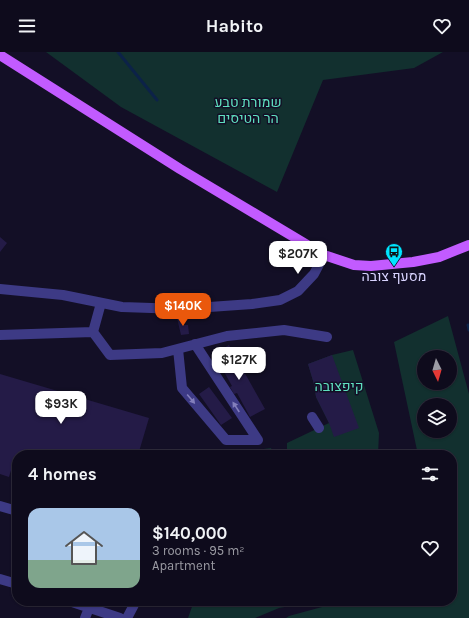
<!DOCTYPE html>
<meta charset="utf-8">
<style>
body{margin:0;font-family:Karla,Heebo,sans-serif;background:#1c1929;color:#f1f3f6;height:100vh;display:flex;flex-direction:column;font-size:15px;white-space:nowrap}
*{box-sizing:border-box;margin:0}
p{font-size:13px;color:#9b9ba3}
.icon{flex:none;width:22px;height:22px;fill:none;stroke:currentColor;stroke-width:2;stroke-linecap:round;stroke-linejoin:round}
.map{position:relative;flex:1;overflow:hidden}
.panel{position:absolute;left:12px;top:398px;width:445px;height:156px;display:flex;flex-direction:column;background:#0e0b1c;border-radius:16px;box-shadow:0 1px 3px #0004,0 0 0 1px #2e2b3b}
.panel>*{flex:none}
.needle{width:26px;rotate:175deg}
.controls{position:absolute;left:417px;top:298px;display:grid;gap:8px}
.controls a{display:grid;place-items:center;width:40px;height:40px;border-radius:50%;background:#0e0b1c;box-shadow:0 1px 3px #0004,0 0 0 1px #2e2b3b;font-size:20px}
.price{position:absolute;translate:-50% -34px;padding:0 9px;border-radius:8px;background:#fff;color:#222;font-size:13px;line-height:26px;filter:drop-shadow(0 1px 2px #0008)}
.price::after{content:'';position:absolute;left:50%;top:24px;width:12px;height:9px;margin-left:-6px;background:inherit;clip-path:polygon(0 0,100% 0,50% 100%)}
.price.active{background:#ea580c;color:#fff}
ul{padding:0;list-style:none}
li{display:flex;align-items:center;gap:12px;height:100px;padding:0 16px}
li span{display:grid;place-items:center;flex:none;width:112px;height:80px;border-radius:12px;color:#555}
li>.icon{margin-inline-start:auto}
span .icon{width:48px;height:48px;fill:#fffc;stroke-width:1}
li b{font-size:17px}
h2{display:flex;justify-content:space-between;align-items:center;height:48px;padding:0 16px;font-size:17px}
header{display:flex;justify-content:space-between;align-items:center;height:52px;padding:0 16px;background:#0e0b1c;font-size:18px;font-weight:700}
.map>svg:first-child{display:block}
</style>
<header><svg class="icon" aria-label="menu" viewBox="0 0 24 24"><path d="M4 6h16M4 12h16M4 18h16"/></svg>Habito<svg class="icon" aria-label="heart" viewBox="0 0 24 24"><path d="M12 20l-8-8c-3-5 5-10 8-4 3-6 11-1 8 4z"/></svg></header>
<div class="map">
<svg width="469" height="566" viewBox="0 0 469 566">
<rect width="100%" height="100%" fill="#130f26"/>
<!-- green -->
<path fill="#12302f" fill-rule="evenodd" d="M 46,0 L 443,0 L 414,16 L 323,28 L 277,140 L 121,55 Z
M 448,264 L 469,342 L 469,566 L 286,566 L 289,564 L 344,549 L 452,549 L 452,403 L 418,403 L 394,290 ZM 424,305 L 450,305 L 450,331 L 424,331 ZM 424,353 L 450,353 L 450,379 L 424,379 Z
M 353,298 L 379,381 L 378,403 L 287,403 L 287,391 L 329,371 L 316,345 L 314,332 L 308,312 L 332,303 Z
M 271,396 L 274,403 L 215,403 Z
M 194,549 L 318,549 L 279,556 L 255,566 L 188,566 Z"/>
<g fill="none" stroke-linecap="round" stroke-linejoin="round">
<!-- stream -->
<path stroke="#0c2248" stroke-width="3" d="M 118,0 L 157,48
M 468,273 L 469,278"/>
</g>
<!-- building -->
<path fill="#241b47" d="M 0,185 L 7,191 L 0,200 Z
M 177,266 L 184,267 L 184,273 L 188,273 L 189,282 L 181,283 Z
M 229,293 L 265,357 L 250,365 L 237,341 L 234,342 L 230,335 L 232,334 L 214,302 Z
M 332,303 L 359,376 L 334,385 L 329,371 L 316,345 L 314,332 L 308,312 Z
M 0,322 L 149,366 L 138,403 L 17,403 L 17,416 L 12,415 L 9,425 L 0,422 Z
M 209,335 L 232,366 L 221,373 L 199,342 Z
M 270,398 L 271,403 L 243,403 L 242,402 Z"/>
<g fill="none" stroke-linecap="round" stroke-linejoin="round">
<!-- minor -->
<path stroke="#3d3a85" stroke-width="10" d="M 0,237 L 63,243 L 122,255 L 181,257 L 252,252 L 280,248 L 298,239 L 314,222 L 324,203
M 93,280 L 101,251
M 0,283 L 93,280 L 110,303 L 162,301 L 227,284 L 284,278 L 327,285
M 195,292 L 258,388
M 178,297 L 182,336 L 226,388 L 258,388
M 312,365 L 319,376
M 0,454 L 17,459
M 0,527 L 17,532
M 69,549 L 120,566
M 85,566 L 89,556
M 127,566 L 136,549"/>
<!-- major -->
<path stroke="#c25bff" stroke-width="10" d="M 0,3 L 180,117 L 324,203 L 354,213 L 371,214 L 413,210 L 439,205 L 469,193"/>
</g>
<!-- one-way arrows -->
<defs><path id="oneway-solid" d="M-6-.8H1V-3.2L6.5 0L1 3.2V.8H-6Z"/></defs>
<g fill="#837fbc">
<use href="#oneway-solid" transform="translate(191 347) rotate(50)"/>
<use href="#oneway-solid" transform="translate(236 355) rotate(-123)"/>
</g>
<!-- icons -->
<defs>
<symbol id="bus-pin" viewBox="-11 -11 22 30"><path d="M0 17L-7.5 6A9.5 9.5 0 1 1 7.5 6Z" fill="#00e5ff" stroke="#130f26"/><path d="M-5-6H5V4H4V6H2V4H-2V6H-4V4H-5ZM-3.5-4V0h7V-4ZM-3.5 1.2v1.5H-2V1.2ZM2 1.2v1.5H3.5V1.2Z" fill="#111"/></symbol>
</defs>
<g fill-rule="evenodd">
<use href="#bus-pin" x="384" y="190" width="20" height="27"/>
</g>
<g text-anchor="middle" stroke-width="3" stroke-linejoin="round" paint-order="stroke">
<!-- park labels -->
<g font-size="14" fill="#5fe0c0" stroke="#130f26">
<text x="248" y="55">שמורת טבע<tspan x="248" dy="16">הר הטיסים</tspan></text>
<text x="339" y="339">קיפצובה</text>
</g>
<!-- poi labels -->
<g font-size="14" fill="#d9d4ff" stroke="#130f26">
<text x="394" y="229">מסעף צובה</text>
</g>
</g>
</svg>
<div class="controls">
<a><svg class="needle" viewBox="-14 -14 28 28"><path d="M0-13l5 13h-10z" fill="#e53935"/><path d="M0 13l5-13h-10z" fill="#9b9ba3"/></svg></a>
<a><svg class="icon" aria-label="layers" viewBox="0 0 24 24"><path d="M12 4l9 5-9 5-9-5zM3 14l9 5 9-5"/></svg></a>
</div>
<b class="price" style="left:298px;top:223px">$207K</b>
<b class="price active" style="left:183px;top:275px">$140K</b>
<b class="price" style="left:239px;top:329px">$127K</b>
<b class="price" style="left:61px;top:373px">$93K</b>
<section class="panel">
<h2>4 homes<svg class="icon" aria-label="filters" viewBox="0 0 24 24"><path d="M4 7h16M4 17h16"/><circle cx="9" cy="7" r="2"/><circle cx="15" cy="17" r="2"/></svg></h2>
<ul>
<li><span style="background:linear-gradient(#a9c7e8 65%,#7fa58c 0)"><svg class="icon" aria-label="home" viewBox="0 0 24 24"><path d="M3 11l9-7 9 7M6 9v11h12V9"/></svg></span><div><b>$140,000</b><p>3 rooms · 95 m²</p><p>Apartment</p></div><svg class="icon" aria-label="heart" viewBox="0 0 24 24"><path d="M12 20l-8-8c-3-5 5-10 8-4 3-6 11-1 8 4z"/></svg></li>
</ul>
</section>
</div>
